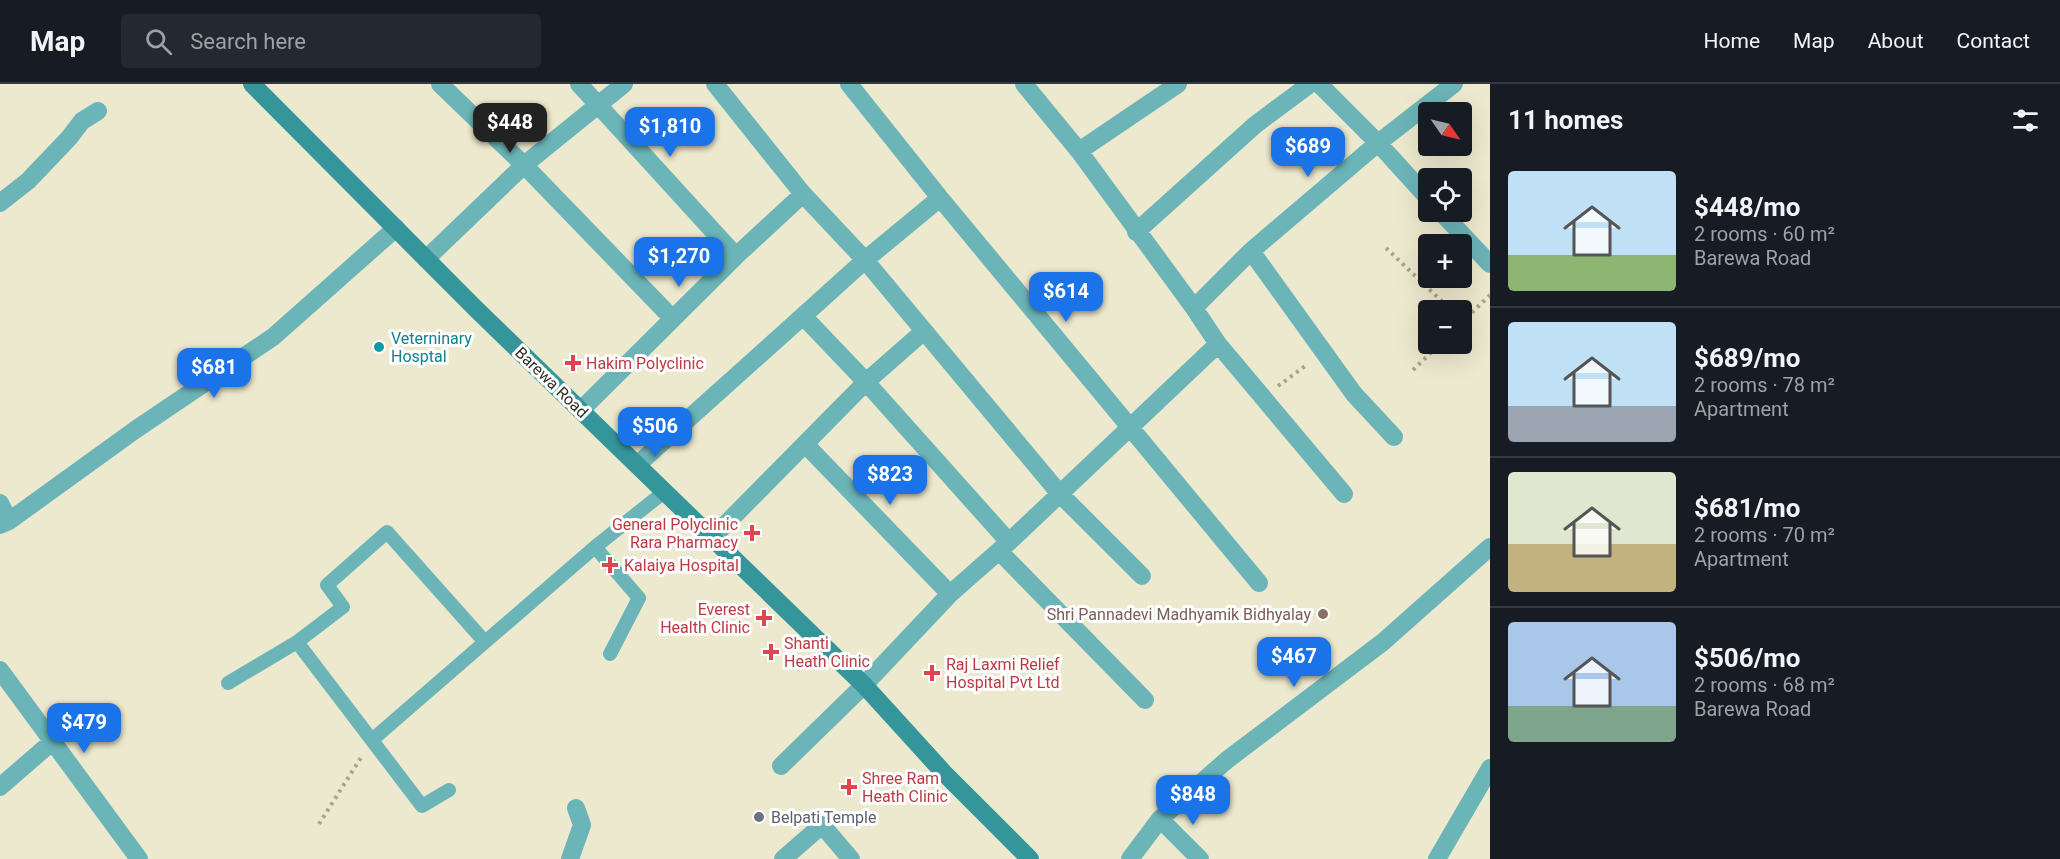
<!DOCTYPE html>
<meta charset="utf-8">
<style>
body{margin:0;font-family:Roboto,sans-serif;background:#242831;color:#f1f3f6;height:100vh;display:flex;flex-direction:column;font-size:22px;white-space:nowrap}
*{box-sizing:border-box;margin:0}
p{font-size:20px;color:#9ea1a6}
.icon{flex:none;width:33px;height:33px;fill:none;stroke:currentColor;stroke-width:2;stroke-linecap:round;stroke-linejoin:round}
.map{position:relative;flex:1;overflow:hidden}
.drawer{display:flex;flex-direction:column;background:#171b24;width:570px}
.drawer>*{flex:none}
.needle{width:39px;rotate:124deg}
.buttons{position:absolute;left:1418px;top:18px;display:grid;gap:12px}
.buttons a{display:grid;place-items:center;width:54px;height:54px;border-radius:6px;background:#171b24;box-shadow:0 6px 24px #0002;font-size:30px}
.price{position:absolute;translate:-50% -51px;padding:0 14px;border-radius:12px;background:#1a73e8;color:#fff;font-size:20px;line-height:39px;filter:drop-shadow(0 2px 3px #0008)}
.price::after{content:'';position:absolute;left:50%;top:36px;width:18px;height:14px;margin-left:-9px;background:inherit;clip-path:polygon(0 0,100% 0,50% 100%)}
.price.active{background:#222;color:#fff}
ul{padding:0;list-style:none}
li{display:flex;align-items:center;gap:18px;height:150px;padding:0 18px}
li+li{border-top:2px solid #363941}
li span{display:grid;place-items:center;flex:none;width:168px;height:120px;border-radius:6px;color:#555}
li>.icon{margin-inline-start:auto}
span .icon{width:72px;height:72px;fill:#fffc;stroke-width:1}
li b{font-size:26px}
h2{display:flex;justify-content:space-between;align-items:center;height:72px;padding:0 18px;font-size:26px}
header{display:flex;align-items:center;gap:36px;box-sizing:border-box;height:84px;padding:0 30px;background:#171b24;border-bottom:2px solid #363941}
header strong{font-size:28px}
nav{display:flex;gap:33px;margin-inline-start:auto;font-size:21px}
.search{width:420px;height:54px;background:#242831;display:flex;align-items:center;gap:15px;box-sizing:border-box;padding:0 21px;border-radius:6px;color:#9ea1a6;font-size:22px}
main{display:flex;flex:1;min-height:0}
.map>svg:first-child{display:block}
</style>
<header>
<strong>Map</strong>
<div class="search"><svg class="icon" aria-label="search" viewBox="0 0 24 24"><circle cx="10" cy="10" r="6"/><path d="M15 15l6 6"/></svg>Search here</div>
<nav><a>Home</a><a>Map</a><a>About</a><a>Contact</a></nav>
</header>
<main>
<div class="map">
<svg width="1490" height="775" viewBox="0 0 1490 775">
<rect width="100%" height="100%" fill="#ede9ce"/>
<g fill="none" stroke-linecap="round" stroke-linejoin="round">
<!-- path -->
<path stroke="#a7a48f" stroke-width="4" stroke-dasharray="3 4.5" stroke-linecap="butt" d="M 1386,164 L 1451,226
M 1461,239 L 1490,211
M 1413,286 L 1440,260
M 1278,302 L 1308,280
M 319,740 L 362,672"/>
<!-- lane -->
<path stroke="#6bb4b8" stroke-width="14" d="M 595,463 L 639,514 L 610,570
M 297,558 L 343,523 L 327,501 L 387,448 L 485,558 L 595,463 L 664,408
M 228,599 L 297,558 L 422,722 L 449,706
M 372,656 L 485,558"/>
<!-- street -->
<path stroke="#6bb4b8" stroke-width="18" d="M 440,0 L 524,81 L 673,235
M 579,0 L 736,172
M 715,0 L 803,110 L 865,176 L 1060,410 L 1142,492
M 849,0 L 940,114 L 1259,499
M 1024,0 L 1079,67 L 1194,224 L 1218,260 L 1344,410
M 1319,0 L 1378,59 L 1428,114
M 1079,67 L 1178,0
M 940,114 L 865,176 L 803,232 L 866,298 L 1009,458
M 0,119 L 28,97 L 69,54 L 82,37 L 98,27
M 1441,128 L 1490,180
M 1136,148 L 1255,41 L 1310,0
M 1251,167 L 1354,310 L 1394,353
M 426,175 L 524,81 L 624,0
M 1194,224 L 1251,167 L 1378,59 L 1454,0
M 581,326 L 736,172 L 803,110
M 805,360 L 950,510
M 637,381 L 803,232
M 0,419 L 9,437
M 0,441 L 9,437 L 135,346 L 273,253 L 396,144
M 711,455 L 866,298 L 924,247
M 999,467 L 1145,616
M 0,586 L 139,775
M 781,682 L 864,601 L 950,510 L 1009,458 L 1218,260
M 0,703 L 53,657
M 1160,735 L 1200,775
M 570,775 L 582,741 L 576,724
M 783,775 L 822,741 L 851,775
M 1130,775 L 1160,735 L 1227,676 L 1383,558 L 1490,463
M 1437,775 L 1490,684"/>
<!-- secondary -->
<path stroke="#34969b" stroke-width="18" d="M 252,0 L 475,224 L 864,601 L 944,689 L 1030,775"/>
</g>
<!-- markers -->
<circle fill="#0f9aa8" stroke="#fff" stroke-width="2" cx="379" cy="263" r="6"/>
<g fill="#e0444e" stroke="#fff" stroke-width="2">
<path d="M570 270h6v6h6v6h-6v6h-6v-6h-6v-6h6z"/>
<path d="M749 440h6v6h6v6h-6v6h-6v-6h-6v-6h6z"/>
<path d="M607 472h6v6h6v6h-6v6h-6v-6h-6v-6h6z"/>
<path d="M761 525h6v6h6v6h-6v6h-6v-6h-6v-6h6z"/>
<path d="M768 559h6v6h6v6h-6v6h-6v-6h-6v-6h6z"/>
<path d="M929 580h6v6h6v6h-6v6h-6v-6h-6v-6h6z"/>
<path d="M846 694h6v6h6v6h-6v6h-6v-6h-6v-6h6z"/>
</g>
<circle fill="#8d6e63" stroke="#fff" stroke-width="2" cx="1323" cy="530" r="6"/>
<circle fill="#6b7280" stroke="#fff" stroke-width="2" cx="759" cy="733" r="6"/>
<g text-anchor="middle" stroke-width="6" stroke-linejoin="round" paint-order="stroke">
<!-- culture labels -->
<g font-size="16" fill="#0d838f" stroke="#fff" text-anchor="start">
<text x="391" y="260">Veterninary<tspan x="391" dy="18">Hosptal</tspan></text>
</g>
<!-- health labels -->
<g font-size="16" fill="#be3a42" stroke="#fff" text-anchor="start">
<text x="586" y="285">Hakim Polyclinic</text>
<text x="738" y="446" text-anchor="end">General Polyclinic<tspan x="738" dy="18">Rara Pharmacy</tspan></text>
<text x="624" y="487">Kalaiya Hospital</text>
<text x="750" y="531" text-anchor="end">Everest<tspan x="750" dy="18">Health Clinic</tspan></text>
<text x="784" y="565">Shanti<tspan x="784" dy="18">Heath Clinic</tspan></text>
<text x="946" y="586">Raj Laxmi Relief<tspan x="946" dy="18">Hospital Pvt Ltd</tspan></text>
<text x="862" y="700">Shree Ram<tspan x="862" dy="18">Heath Clinic</tspan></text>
</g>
<!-- street labels -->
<g font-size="16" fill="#323126" stroke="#fff">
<text transform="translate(552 298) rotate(44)" y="6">Barewa Road</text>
</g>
<!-- education labels -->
<g font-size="16" fill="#785e54" stroke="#fff" text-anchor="end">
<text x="1311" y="536">Shri Pannadevi Madhyamik Bidhyalay</text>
</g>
<!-- worship labels -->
<g font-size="16" fill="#5b616d" stroke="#fff" text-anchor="start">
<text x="771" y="739">Belpati Temple</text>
</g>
</g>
</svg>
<div class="buttons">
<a><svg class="needle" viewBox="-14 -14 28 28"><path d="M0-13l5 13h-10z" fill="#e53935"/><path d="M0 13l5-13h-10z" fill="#9ea1a6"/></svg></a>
<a><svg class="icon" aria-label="locate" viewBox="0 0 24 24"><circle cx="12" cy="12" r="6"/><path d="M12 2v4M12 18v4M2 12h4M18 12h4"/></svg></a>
<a>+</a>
<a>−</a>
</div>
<b class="price active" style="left:510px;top:70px">$448</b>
<b class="price" style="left:670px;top:74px">$1,810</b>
<b class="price" style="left:1308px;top:94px">$689</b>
<b class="price" style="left:679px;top:204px">$1,270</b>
<b class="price" style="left:1066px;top:239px">$614</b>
<b class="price" style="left:214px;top:315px">$681</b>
<b class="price" style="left:655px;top:374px">$506</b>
<b class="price" style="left:890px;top:422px">$823</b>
<b class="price" style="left:1294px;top:604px">$467</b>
<b class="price" style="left:84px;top:670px">$479</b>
<b class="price" style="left:1193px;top:742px">$848</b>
</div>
<section class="drawer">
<h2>11 homes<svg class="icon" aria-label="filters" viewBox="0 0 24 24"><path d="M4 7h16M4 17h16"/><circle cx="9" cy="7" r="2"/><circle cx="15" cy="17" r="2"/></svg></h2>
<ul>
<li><span style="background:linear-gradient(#bfe0f5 70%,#8fb573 0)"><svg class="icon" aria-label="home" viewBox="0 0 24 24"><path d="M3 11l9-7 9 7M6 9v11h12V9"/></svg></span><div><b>$448/mo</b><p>2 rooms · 60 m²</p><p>Barewa Road</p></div></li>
<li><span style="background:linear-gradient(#bfe0f5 70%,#9aa5b1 0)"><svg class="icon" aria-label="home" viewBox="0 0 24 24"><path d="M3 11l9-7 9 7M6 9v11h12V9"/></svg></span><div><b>$689/mo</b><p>2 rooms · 78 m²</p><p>Apartment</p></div></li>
<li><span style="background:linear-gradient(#dfe7d0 60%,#c2b280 0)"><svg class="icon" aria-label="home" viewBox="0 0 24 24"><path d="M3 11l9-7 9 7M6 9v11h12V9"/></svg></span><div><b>$681/mo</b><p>2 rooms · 70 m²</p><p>Apartment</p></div></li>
<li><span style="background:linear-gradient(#a9c7e8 70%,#7fa58c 0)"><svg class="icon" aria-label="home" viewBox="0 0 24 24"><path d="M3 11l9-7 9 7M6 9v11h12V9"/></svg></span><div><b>$506/mo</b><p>2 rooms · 68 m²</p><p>Barewa Road</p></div></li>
</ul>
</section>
</main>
